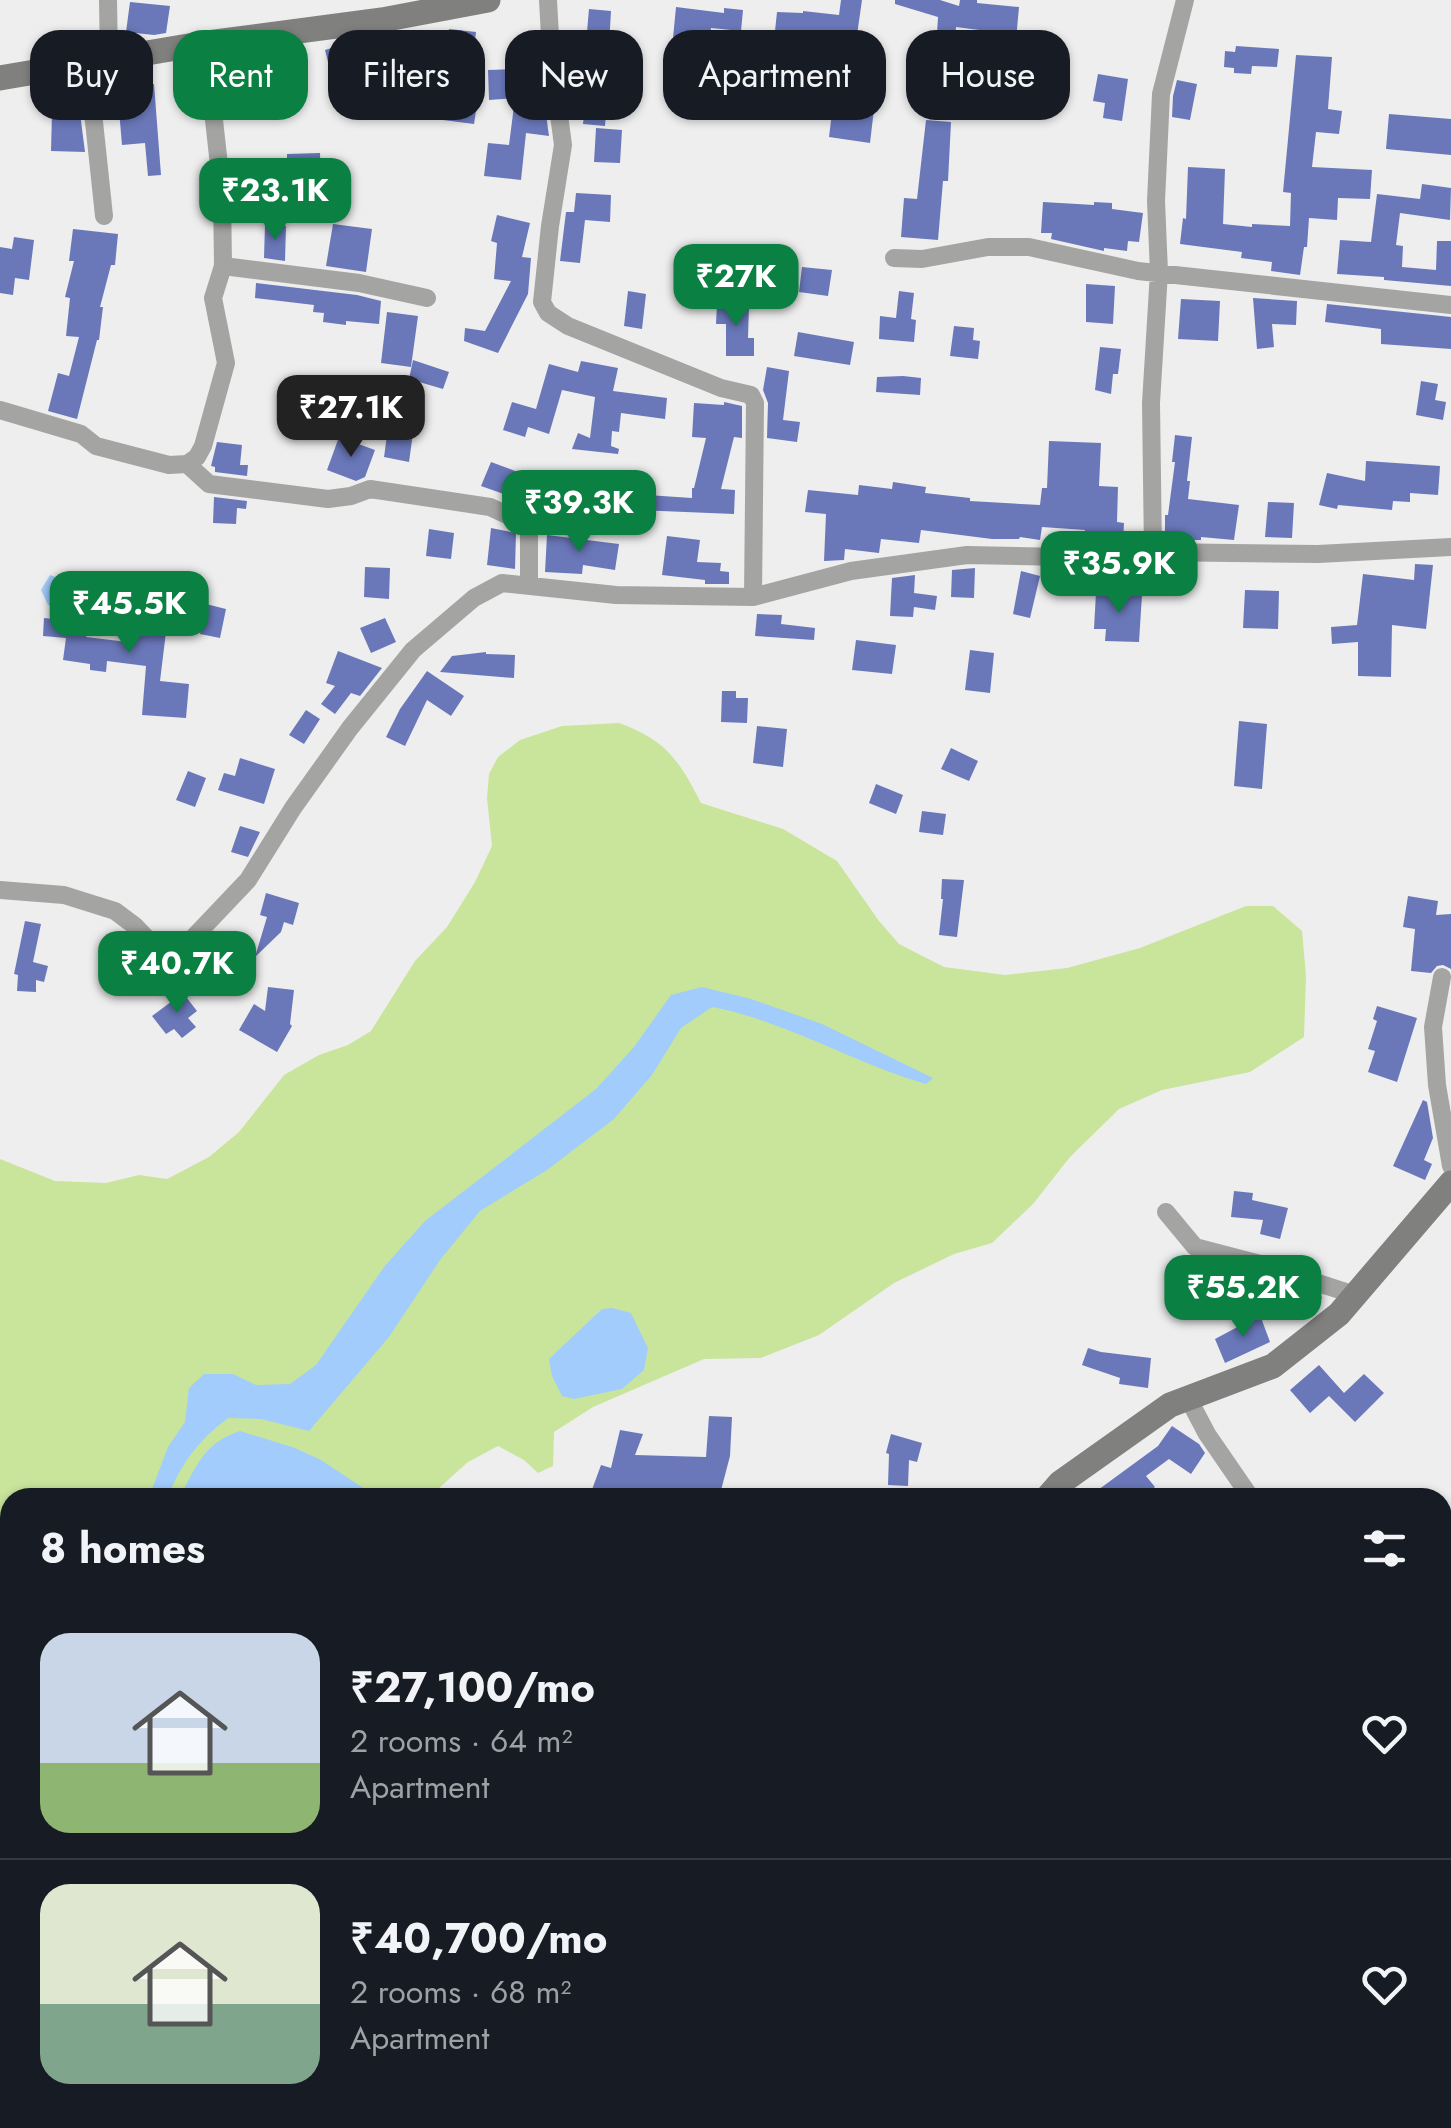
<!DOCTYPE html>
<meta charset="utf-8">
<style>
body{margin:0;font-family:Jost,sans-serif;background:#242831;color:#f1f3f6;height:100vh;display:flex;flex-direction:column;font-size:38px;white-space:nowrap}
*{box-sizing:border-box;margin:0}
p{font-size:32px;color:#9ea1a6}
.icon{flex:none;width:55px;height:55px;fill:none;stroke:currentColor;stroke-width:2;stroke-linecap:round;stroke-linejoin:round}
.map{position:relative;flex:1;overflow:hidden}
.sheet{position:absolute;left:0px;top:1488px;width:1452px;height:642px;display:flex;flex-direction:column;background:#171b24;border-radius:30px 30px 0 0;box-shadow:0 2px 8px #0004}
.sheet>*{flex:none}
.banner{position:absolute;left:30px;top:30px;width:1392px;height:90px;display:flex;gap:20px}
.price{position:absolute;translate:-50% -85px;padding:0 22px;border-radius:20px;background:#0b8043;color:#fff;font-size:32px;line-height:65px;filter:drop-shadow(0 2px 5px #0008)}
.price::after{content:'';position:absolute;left:50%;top:60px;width:30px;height:22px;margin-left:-15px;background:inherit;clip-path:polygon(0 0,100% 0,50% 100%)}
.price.current{background:#222;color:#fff}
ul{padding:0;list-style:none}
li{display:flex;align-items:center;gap:30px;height:250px;padding:0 40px}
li+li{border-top:2px solid #363941}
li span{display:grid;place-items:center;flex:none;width:280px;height:200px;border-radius:30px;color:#555}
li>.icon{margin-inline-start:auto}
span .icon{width:120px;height:120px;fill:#fffc;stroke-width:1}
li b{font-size:42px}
h2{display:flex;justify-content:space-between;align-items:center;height:120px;padding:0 40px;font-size:42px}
.pill{padding:0 35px;border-radius:30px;background:#171b24;box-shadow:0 2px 8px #0004;font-size:35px;line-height:90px}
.pill.current{background:#0b8043;color:#fff}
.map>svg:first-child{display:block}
</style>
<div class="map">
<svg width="1451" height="2128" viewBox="0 0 1451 2128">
<rect width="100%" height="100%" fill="#eeeeef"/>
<!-- green -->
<path fill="#c9e59c" d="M 619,723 C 666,740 679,760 701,803 L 783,829 L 837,861 L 879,921 L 899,944 L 944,967 L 1005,975 L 1067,968 L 1140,948 L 1246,906 L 1273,906 L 1302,931 L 1306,976 L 1304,1037 L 1250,1072 L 1162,1090 L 1119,1109 L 1070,1157 L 1033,1204 L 992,1243 L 954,1254 L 894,1283 L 819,1335 L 761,1358 L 704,1359 L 593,1407 L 554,1432 L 553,1466 L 538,1473 L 524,1460 L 498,1446 L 468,1462 L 429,1497 L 10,1498 L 10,1963 L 0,1973 L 0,1159 L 55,1181 L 106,1183 L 139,1175 L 167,1179 L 209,1157 L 239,1132 L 284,1075 L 319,1055 L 348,1045 L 371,1031 L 415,961 L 447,927 L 475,882 L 492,846 L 487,798 L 489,774 L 498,757 L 520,740 L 562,726 Z"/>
<!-- water -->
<path fill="#a1ccfc" d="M 50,575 L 74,584 L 86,578 L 89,596 L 75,609 L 48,605 L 41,590 Z
M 702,987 L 751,999 L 822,1024 L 933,1078 L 926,1084 C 853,1063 786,1021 712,1007 L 681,1028 L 652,1075 L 614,1119 L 547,1170 L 480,1211 L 440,1260 L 389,1337 L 309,1431 L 261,1419 L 228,1418 C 199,1440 181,1463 168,1497 L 149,1497 L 168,1447 L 185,1422 L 189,1388 L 204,1374 L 233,1374 L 256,1385 L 290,1384 L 316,1365 L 384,1267 L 425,1221 L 596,1089 L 634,1047 L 671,995 Z
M 612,1308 L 631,1313 L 648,1348 L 644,1370 L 622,1389 L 574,1399 L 562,1396 L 552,1376 L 549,1359 L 602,1309 Z
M 240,1431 L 295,1448 L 321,1460 L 377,1497 L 180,1497 C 196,1466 205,1442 240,1431 Z
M 0,1598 L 10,1599 L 10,1719 L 0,1721 Z"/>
<!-- building -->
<path fill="#6a78ba" d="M 841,0 L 862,0 L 855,49 L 824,45 L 822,61 L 798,58 L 801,33 L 775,31 L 777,12 L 803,13 L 803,11 L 839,15 Z
M 895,0 L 940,0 L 959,6 L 960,0 L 977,0 L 977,3 L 1019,7 L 1015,51 L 1030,53 L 1027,78 L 982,72 L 987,31 L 956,27 L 954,67 L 935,66 L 938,17 L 895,4 Z
M 130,2 L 170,6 L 166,33 L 154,35 L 126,32 Z
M 676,7 L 724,13 L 724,8 L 743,10 L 741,31 L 711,28 L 710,42 L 673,38 Z
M 589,9 L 611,11 L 609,46 L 633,43 L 636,71 L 567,78 L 563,49 L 586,43 Z
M 449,29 L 476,32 L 472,66 L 445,63 Z
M 345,44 L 346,49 L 394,46 L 395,53 L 389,55 L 425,56 L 424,86 L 359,84 L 358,63 L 330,70 L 325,50 Z
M 1236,46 L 1279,49 L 1277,67 L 1252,66 L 1251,74 L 1234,73 L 1234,68 L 1224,67 L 1225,51 L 1235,52 Z
M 1296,55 L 1332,57 L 1328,109 L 1342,111 L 1339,134 L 1316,132 L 1312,167 L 1372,170 L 1370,199 L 1338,198 L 1337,220 L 1309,218 L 1307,247 L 1304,247 L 1300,275 L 1271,271 L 1272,262 L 1241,258 L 1242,252 L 1180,244 L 1183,218 L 1186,219 L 1188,167 L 1225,169 L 1223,224 L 1252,227 L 1252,224 L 1290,226 L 1291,193 L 1283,192 Z
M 262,58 L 263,97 L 229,98 L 228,59 Z
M 540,68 L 542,81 L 520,83 L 520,91 L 533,92 L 534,113 L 546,114 L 549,136 L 526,133 L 521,180 L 484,176 L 488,143 L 509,145 L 515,98 L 489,100 L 488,70 Z
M 1098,74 L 1128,79 L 1122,121 L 1103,118 L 1105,103 L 1093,101 Z
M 1177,80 L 1197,84 L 1190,120 L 1172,117 L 1173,96 Z
M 154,84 L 161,175 L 148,176 L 145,143 L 122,145 L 117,87 Z
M 447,94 L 478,98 L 474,124 L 443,120 Z
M 586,98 L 607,100 L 605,126 L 583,124 Z
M 833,104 L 874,109 L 870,143 L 829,137 Z
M 52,112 L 80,113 L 85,152 L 51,151 Z
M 1389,114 L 1451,119 L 1451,155 L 1386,149 Z
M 926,120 L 951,122 L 948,181 L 943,181 L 938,240 L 901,237 L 904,198 L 917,199 Z
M 596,128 L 622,130 L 620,163 L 594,162 Z
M 320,153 L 321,187 L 287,188 L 287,154 Z
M 1422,184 L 1451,188 L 1450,220 L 1400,213 L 1396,245 L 1403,246 L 1402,267 L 1436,270 L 1437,241 L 1451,241 L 1451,286 L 1384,280 L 1384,277 L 1337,274 L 1340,240 L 1371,242 L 1377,194 L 1420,199 Z
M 576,193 L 611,195 L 610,222 L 585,220 L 580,263 L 560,261 L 566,212 L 574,212 Z
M 1043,202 L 1094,205 L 1094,202 L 1112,203 L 1112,209 L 1143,213 L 1139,242 L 1128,241 L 1127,251 L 1104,248 L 1104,251 L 1051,239 L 1052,233 L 1041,233 Z
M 497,215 L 530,223 L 522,257 L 531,258 L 528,294 L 498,353 L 464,341 L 465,328 L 485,331 L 511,281 L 494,279 L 497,243 L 491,241 Z
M 333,224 L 372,229 L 366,272 L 326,266 Z
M 265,225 L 286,226 L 285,261 L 264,258 Z
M 73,229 L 118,234 L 115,265 L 111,265 L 100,307 L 103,307 L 99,340 L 97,340 L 77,419 L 48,411 L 58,373 L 69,376 L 79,337 L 66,336 L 70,298 L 65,297 L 74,261 L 69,261 Z
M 14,237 L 34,240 L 29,280 L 15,278 L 13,295 L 0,293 L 0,247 L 12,249 Z
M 802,267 L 832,270 L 828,296 L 799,292 Z
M 256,283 L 357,295 L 381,301 L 379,324 L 346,321 L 346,325 L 323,322 L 324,313 L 313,312 L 314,305 L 255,298 Z
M 1086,284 L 1115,286 L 1113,324 L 1086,322 Z
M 628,291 L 646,294 L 642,329 L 624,326 Z
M 899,291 L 914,293 L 911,319 L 916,320 L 914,342 L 879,339 L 880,316 L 896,318 Z
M 1253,298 L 1297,301 L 1296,325 L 1272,324 L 1274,347 L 1257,349 Z
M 1181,299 L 1220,301 L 1218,341 L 1178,339 Z
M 717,303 L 749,305 L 748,338 L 754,338 L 754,356 L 726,356 L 726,324 L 716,324 Z
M 1327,304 L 1451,317 L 1451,349 L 1381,344 L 1381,329 L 1325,322 Z
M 387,312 L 418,316 L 411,367 L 381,363 Z
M 954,326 L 974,328 L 973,340 L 980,341 L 978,359 L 950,356 Z
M 798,332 L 854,342 L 850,365 L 794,356 Z
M 1100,347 L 1121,349 L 1118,374 L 1113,374 L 1111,394 L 1095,390 Z
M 413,360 L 449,372 L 443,389 L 409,379 Z
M 581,361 L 618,368 L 613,391 L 667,398 L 665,419 L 621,413 L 619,432 L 612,431 L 611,446 L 619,449 L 618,454 L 572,449 L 578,433 L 590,438 L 595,397 L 562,390 L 549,434 L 528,427 L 525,437 L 503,430 L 512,402 L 536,409 L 549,364 L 578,372 Z
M 767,367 L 789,371 L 783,420 L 800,422 L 797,442 L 767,438 L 768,403 L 763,390 Z
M 903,376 L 921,378 L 920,395 L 876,392 L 877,377 Z
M 1421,381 L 1438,384 L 1435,400 L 1446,402 L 1443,420 L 1416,415 Z
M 724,402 L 742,406 L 742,438 L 734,437 L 721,489 L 735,490 L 734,514 L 588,508 L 589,479 L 608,480 L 608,491 L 617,491 L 617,493 L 692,498 L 692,488 L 694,488 L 706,438 L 692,437 L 694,403 L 724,405 Z
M 388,428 L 413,433 L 409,462 L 384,457 Z
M 1175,435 L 1192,437 L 1187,481 L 1190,481 L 1188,499 L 1239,505 L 1234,540 L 1201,537 L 1201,540 L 1165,540 L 1165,515 L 1168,515 L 1175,462 L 1172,462 Z
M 339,437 L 375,450 L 365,477 L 356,481 L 327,470 Z
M 1049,441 L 1101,443 L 1099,486 L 1118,487 L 1117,522 L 1124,523 L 1123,541 L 1084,543 L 1085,530 L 1042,527 L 1040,540 L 1020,537 L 1019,539 L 992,539 L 921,530 L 919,543 L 881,539 L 879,553 L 845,549 L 844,560 L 824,561 L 826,514 L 805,512 L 808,490 L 858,495 L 859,485 L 892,489 L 893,482 L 926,487 L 925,493 L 970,498 L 970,501 L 1040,505 L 1042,488 L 1047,488 Z
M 217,442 L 242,445 L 240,465 L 248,465 L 247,476 L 215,472 L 215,467 L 211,466 Z
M 1366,461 L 1440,466 L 1438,495 L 1410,493 L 1410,502 L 1393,501 L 1392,510 L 1338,505 L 1337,509 L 1319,505 L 1327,473 L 1365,481 Z
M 491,462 L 526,475 L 523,501 L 481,486 Z
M 214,497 L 247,501 L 246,509 L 237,508 L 236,524 L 213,523 Z
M 1268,502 L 1294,503 L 1292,538 L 1265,537 Z
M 491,528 L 516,533 L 515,569 L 487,565 Z
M 429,529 L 454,533 L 451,559 L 426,556 Z
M 547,535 L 619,544 L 615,570 L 583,565 L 582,574 L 545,572 Z
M 667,536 L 700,540 L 697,562 L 721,563 L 720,571 L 729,572 L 729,584 L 705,584 L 705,580 L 662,575 Z
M 1415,564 L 1433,565 L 1426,629 L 1392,625 L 1391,677 L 1358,676 L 1358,642 L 1332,644 L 1331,627 L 1357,625 L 1363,574 L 1414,580 Z
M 365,567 L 390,568 L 389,599 L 364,597 Z
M 975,568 L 974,598 L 951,597 L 952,570 Z
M 1021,571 L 1040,576 L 1030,618 L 1013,614 Z
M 915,575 L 914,593 L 937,596 L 935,610 L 914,607 L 913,617 L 890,616 L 892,578 Z
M 145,586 L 165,592 L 151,631 L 166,632 L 160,681 L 189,684 L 186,718 L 142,715 L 146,666 L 107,661 L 106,672 L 90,670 L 90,664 L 63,660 L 66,638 L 43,636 L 44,618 L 75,621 L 74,628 L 87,630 L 86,637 L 136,643 L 140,607 L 138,606 Z
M 1245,590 L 1279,591 L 1278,629 L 1243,628 Z
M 1096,592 L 1142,595 L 1139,642 L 1105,641 L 1106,629 L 1094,629 Z
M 206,604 L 226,609 L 220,638 L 200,634 Z
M 757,614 L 782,615 L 781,624 L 815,628 L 814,640 L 755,636 Z
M 385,618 L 396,642 L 371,653 L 360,628 Z
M 856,640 L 896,645 L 892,674 L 852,670 Z
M 970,650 L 994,653 L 990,693 L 965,690 Z
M 338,651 L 382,668 L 360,696 L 351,693 L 335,714 L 321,704 L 335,686 L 326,683 Z
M 486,652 L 486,654 L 515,655 L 514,678 L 440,672 L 452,656 Z
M 427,671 L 464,696 L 451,716 L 427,700 L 405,746 L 386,737 L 400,709 Z
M 722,691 L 736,691 L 736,698 L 748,698 L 747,723 L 721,722 Z
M 306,710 L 320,719 L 304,744 L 289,735 Z
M 1239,721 L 1267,724 L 1262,789 L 1234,786 Z
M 757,726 L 787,729 L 783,767 L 753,763 Z
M 951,748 L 978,761 L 969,781 L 941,769 Z
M 240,758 L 275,769 L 264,804 L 218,790 L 224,773 L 235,776 Z
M 188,771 L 206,778 L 195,807 L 176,800 Z
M 876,784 L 903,795 L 896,814 L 869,803 Z
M 922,811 L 946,814 L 943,835 L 919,832 Z
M 240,826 L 260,832 L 248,857 L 231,852 Z
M 942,879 L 964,880 L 957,937 L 939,935 L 943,899 L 941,899 Z
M 266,893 L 299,903 L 293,925 L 284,922 L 281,932 L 255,957 L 267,917 L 260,915 Z
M 1408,896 L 1438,901 L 1436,915 L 1451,914 L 1451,969 L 1443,965 L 1437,966 L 1431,973 L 1411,971 L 1415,929 L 1403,927 Z
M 25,921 L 41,924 L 33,962 L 48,966 L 44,982 L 36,980 L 36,992 L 17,991 L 18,975 L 14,974 Z
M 217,936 L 245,966 L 222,988 L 194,958 Z
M 268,987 L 294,990 L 290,1024 L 292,1026 L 277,1052 L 239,1030 L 254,1004 L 265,1011 Z
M 183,993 L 197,1011 L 188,1018 L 196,1027 L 182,1038 L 174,1029 L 166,1034 L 152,1016 Z
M 1377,1006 L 1417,1018 L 1397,1082 L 1368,1072 L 1375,1051 L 1368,1049 L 1377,1021 L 1373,1019 Z
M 1423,1100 L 1427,1102 L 1433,1138 L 1424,1160 L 1432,1164 L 1425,1180 L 1393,1166 Z
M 1234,1191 L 1253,1193 L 1252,1200 L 1288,1208 L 1280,1239 L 1260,1234 L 1263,1220 L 1231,1217 Z
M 1296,1289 L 1322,1297 L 1316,1311 L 1311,1316 L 1288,1306 Z
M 1260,1315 L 1270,1342 L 1225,1363 L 1215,1339 Z
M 1088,1348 L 1101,1352 L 1151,1358 L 1148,1388 L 1119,1384 L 1120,1378 L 1082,1365 Z
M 1319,1365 L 1344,1393 L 1364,1374 L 1384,1393 L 1355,1422 L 1329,1396 L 1310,1413 L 1290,1390 Z
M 709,1416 L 732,1417 L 730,1456 L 719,1498 L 598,1498 L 590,1495 L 601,1465 L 611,1468 L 620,1430 L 643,1434 L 635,1455 L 706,1457 Z
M 1172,1426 L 1199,1444 L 1205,1453 L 1191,1474 L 1169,1459 L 1146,1476 L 1155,1487 L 1141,1498 L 1087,1498 L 1158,1446 Z
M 891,1434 L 922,1443 L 917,1462 L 909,1460 L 908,1486 L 888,1485 L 889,1454 L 886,1453 Z"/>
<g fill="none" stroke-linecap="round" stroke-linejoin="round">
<!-- street -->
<path stroke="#a4a4a3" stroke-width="18" d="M 108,0 L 109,60
M 548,0 L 551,55 L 563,145 L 550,226 L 542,302 L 548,313 L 568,326 L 721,388 L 751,395 L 755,403 L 753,597
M 88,65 L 104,216
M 894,258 L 922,259 L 988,247 L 1029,247 L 1138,271 L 1451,305
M 223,266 L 359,283 L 427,298
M 0,410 L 81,434 L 96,446 L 169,465 L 187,464 L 197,457 L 203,446 L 226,363 L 213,298 L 223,266 L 222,192 L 214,120 L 200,44
M 187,464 L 209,484 L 328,499 L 351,496 L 370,489 L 490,507 L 529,525 L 529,585
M 1153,552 L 1151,403 L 1159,272 L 1156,201 L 1161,94 L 1185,0
M 0,890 L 64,895 L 115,911 L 135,926 L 151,943 L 162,948 L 176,948 L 192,939 L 248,880 L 293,808 L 350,728 L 413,650 L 474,598 L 502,583 L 616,595 L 753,597 L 851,571 L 967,555 L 1066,557 L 1153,552 L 1318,554 L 1451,547
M 1442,977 L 1433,1027 L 1437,1085 L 1451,1166
M 1166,1212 L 1195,1247 L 1260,1264 L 1355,1295
M 1188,1398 L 1207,1434 L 1251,1498
M 1442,1632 L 1451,1637
M 171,2120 L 201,2128
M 122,2128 L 128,2120
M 396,2128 L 401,2120
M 1147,2128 L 1149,2120"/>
<!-- secondary -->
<path stroke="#80807f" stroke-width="25" d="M 0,78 L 200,44 L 382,20 L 488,0
M 1047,1498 L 1060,1483 L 1170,1405 L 1273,1366 L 1339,1314 L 1451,1183
M 579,2128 L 581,2120"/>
</g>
</svg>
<b class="price" style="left:275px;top:243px">₹23.1K</b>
<b class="price" style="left:736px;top:329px">₹27K</b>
<b class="price current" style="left:351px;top:460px">₹27.1K</b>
<b class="price" style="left:579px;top:555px">₹39.3K</b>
<b class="price" style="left:1119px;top:616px">₹35.9K</b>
<b class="price" style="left:129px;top:656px">₹45.5K</b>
<b class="price" style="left:177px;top:1016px">₹40.7K</b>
<b class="price" style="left:1243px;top:1340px">₹55.2K</b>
<div class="banner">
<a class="pill">Buy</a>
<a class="pill current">Rent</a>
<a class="pill">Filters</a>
<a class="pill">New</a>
<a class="pill">Apartment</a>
<a class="pill">House</a>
</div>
<section class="sheet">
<h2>8 homes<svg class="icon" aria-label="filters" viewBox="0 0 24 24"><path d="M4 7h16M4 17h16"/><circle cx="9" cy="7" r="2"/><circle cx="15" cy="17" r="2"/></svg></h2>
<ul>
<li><span style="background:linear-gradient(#c9d6e8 65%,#8fb573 0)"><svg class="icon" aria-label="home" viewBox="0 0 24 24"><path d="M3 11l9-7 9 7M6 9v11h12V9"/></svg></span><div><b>₹27,100/mo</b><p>2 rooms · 64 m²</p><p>Apartment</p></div><svg class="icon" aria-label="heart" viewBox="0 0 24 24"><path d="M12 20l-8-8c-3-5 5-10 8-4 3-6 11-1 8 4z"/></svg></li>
<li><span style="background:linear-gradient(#dfe7d0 60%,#7fa58c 0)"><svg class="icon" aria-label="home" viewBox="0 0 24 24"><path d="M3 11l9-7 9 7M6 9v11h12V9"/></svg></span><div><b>₹40,700/mo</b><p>2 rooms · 68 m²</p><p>Apartment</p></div><svg class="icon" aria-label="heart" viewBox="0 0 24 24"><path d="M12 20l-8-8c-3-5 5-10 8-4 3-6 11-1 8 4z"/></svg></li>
</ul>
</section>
</div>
